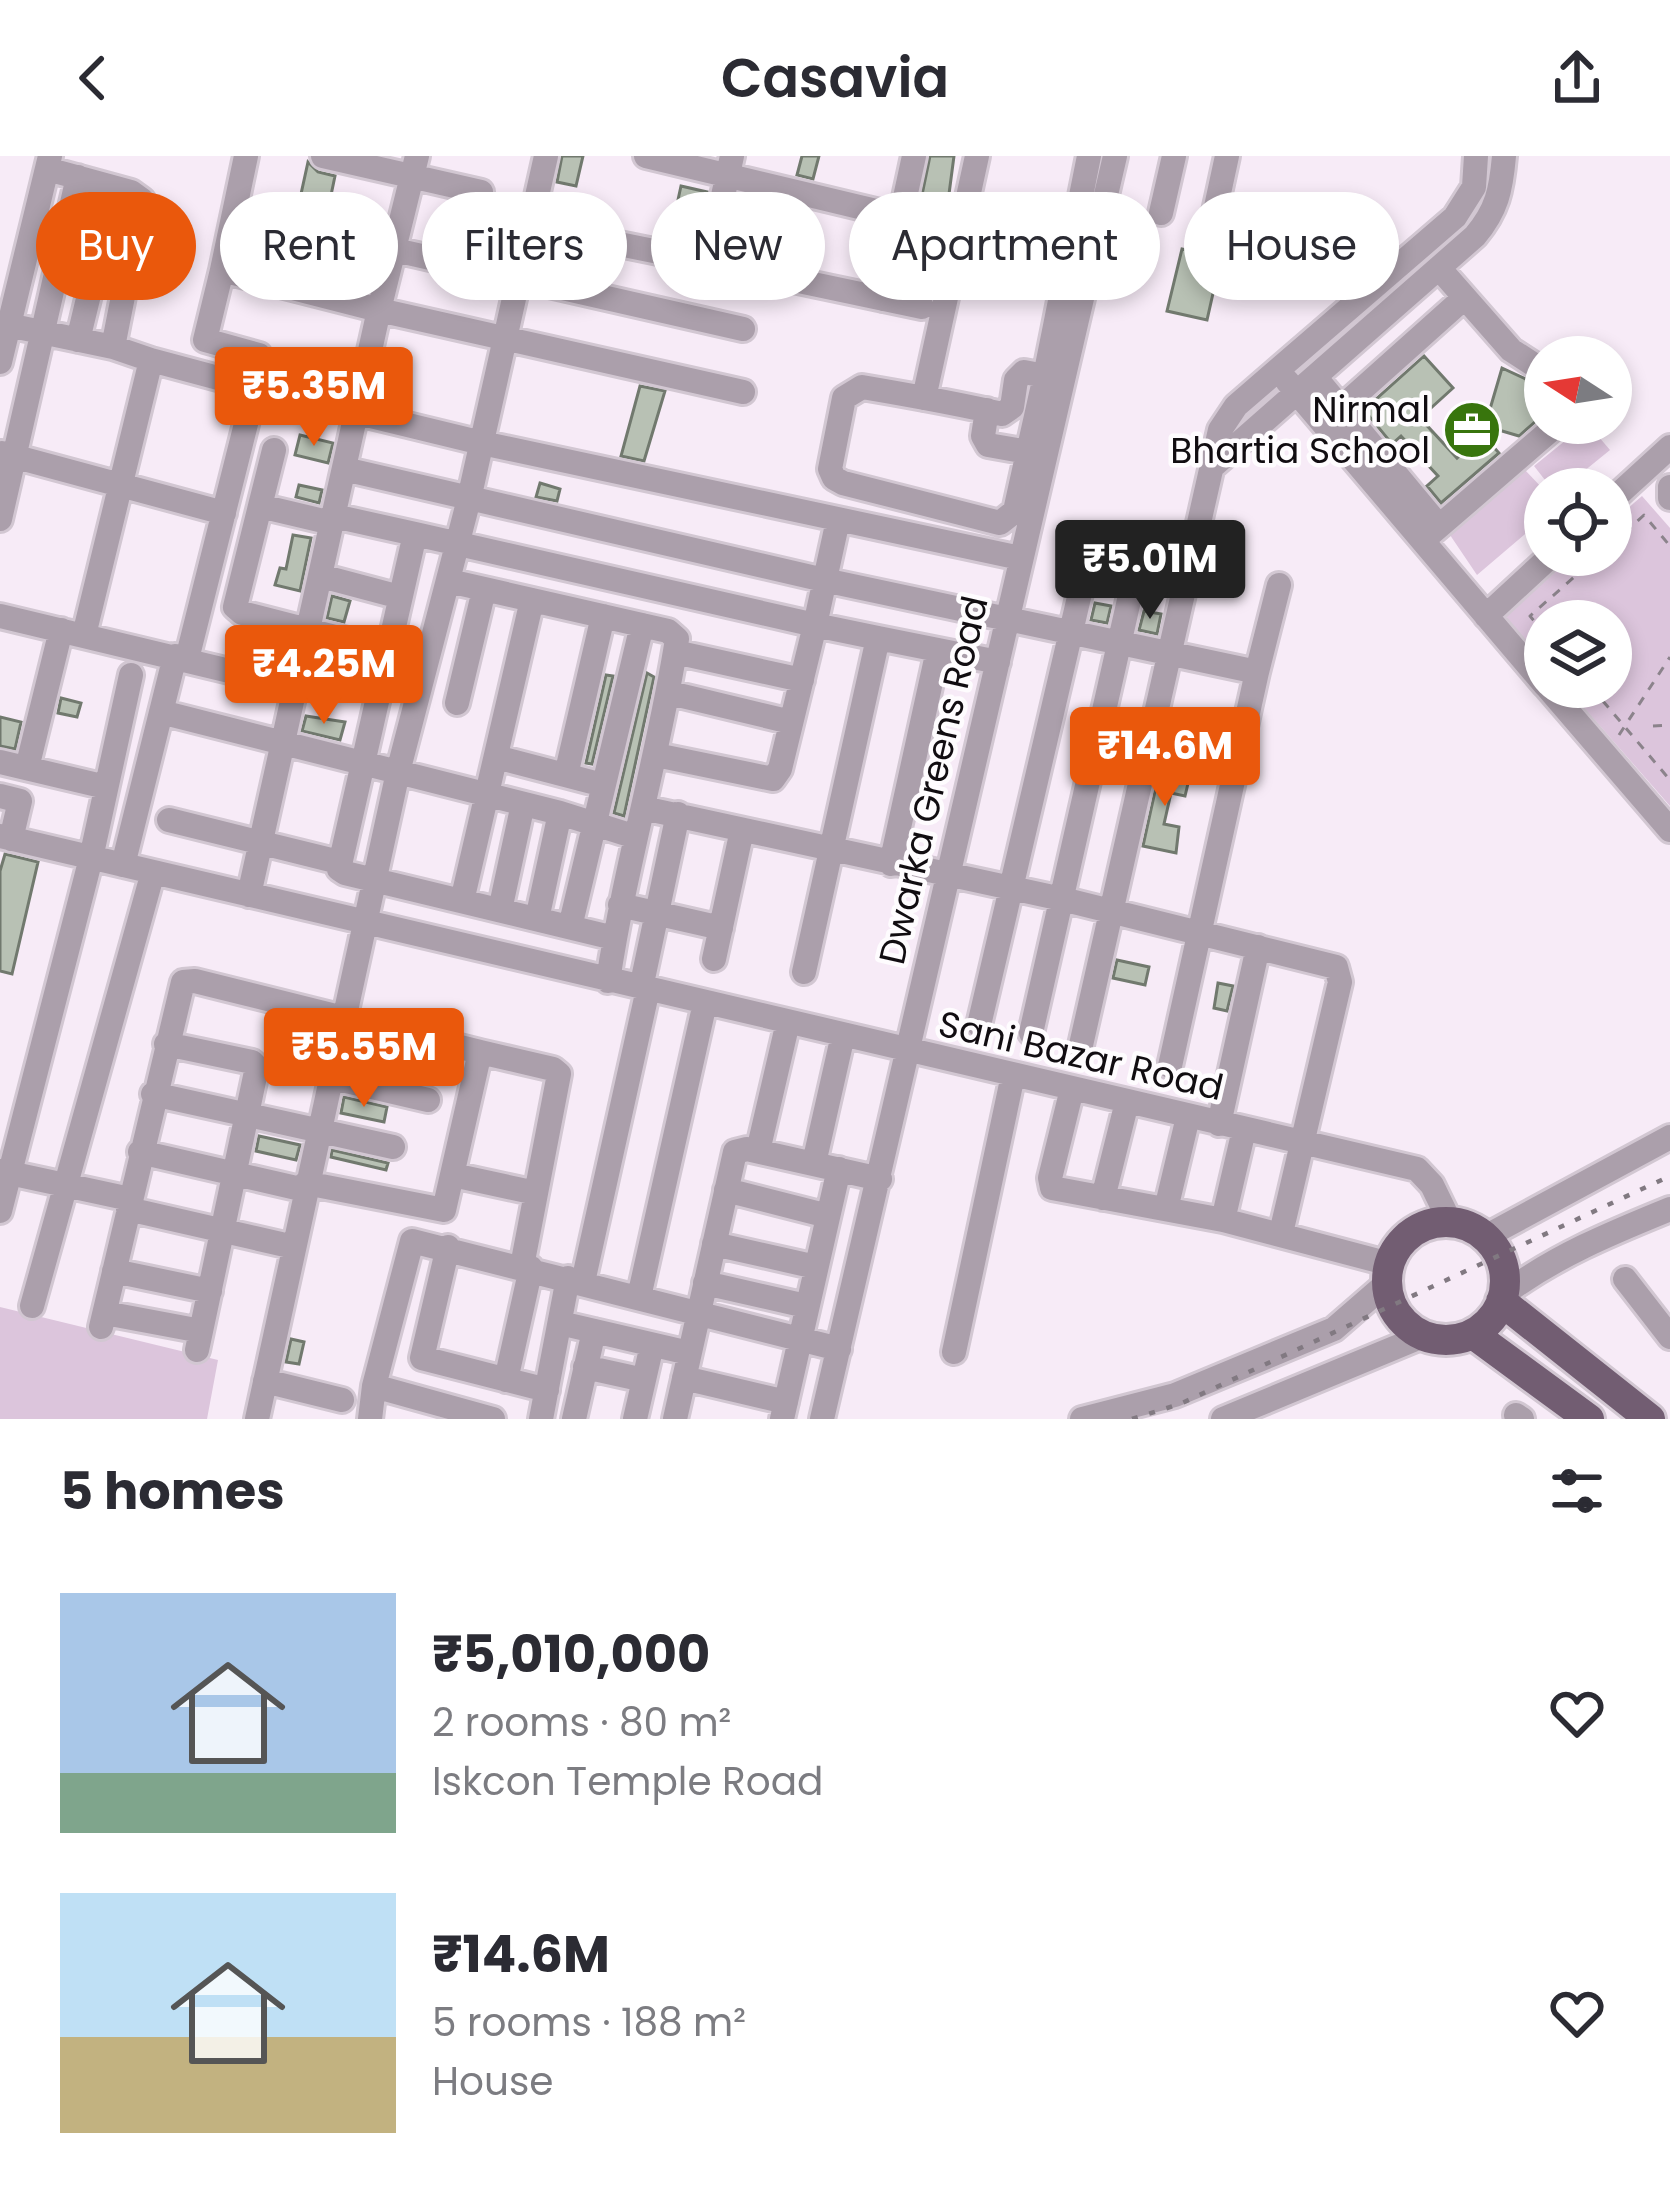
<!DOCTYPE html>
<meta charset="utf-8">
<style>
body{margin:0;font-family:Poppins,sans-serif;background:#f2f2f3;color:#2b2b33;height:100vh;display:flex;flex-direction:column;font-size:45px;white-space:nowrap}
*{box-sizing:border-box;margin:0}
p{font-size:39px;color:#7c7c81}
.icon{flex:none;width:66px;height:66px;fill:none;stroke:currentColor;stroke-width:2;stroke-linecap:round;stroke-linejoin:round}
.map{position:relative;height:1263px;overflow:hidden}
.side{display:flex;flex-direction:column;background:#fff;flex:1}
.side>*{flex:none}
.banner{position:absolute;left:36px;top:36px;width:1599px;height:108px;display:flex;gap:24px}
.needle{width:78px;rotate:282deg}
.buttons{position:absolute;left:1524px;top:180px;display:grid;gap:24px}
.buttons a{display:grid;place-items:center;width:108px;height:108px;border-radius:50%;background:#fff;box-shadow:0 6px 18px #0003;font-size:60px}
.price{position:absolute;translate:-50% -102px;padding:0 27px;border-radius:12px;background:#ea580c;color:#fff;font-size:39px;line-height:78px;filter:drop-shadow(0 3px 6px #0008)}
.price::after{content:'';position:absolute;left:50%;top:72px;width:36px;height:27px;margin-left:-18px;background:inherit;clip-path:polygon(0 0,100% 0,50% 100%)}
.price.active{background:#222;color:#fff}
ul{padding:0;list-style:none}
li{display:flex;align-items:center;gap:36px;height:300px;padding:0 60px}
li span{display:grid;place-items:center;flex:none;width:336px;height:240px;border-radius:0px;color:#555}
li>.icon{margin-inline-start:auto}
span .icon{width:144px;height:144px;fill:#fffc;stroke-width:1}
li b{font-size:51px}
h2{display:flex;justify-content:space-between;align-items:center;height:144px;padding:0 60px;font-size:51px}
.chip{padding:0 42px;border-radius:54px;background:#fff;box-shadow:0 6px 18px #0003;font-size:42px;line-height:108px}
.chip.active{background:#ea580c;color:#fff}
header{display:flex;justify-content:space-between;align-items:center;height:156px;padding:0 60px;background:#fff;font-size:54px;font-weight:600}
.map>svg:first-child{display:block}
</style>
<header><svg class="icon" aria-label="back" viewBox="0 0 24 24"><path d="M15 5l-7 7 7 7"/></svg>Casavia<svg class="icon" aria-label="share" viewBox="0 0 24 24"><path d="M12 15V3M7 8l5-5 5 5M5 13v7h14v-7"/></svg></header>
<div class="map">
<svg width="1670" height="1263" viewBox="0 0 1670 1263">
<rect width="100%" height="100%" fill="#f7ebf7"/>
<!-- green -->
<path fill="#dcc5dc" d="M 1587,267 L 1610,294 L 1562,333 L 1552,333 L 1534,310 Z
M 1525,314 L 1545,335 L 1545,361 L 1477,419 L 1450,379 Z
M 1642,340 L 1670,372 L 1670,650 L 1566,531 L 1611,531 L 1611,465 L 1545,465 L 1545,507 L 1504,461 L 1575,399 L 1611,399 L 1611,367 Z
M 0,1151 L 218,1204 L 207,1263 L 0,1263 Z"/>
<!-- building -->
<path fill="#b8c1b4" stroke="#71796e" stroke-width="3" d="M 562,0 L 583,0 L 576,30 L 557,26 Z
M 802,0 L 819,0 L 813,23 L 797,19 Z
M 930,0 L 954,0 L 949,38 L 946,54 L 942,53 L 930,117 L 907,112 Z
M 308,6 L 318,16 L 335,20 L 330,44 L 301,38 Z
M 681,30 L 707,36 L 702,59 L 676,53 Z
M 755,43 L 767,46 L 761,71 L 749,68 Z
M 1182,93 L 1221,102 L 1207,164 L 1167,155 Z
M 1424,200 L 1453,232 L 1420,262 L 1457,302 L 1482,278 L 1499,297 L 1441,347 L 1427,330 L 1438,320 L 1401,280 L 1392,288 L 1364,254 Z
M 1502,212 L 1545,232 L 1536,265 L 1519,280 L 1485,270 Z
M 640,230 L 665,235 L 644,305 L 621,300 Z
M 300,279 L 333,287 L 328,307 L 295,299 Z
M 540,327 L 560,333 L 557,345 L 536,341 Z
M 299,329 L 322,334 L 319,347 L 296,341 Z
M 293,379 L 311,382 L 300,435 L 275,429 L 280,412 L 286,413 Z
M 332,440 L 350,445 L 344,466 L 327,462 Z
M 1095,447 L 1111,450 L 1107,467 L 1091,464 Z
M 1144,455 L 1161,458 L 1157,478 L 1139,474 Z
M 647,517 L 654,521 L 624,660 L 614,657 Z
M 606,519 L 613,520 L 592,608 L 586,607 Z
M 61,542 L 81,547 L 77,561 L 58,557 Z
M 306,560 L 345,566 L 340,584 L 302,575 Z
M 0,561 L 21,566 L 15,593 L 0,590 Z
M 1199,580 L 1225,585 L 1220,605 L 1195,600 Z
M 1161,608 L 1191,615 L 1185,640 L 1171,637 L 1164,668 L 1179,671 L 1176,697 L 1143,690 Z
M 5,698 L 38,706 L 12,818 L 0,815 L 0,715 Z
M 1117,804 L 1149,811 L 1145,829 L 1113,822 Z
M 1218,827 L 1233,830 L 1227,855 L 1214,852 Z
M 344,941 L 387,951 L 384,966 L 341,957 Z
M 259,980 L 300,989 L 296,1004 L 256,995 Z
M 332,994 L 388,1007 L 386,1014 L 331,1001 Z
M 291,1183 L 304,1186 L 299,1208 L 286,1206 Z"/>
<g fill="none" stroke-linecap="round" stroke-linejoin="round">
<defs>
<path id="minor" d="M 246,0 L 222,114 L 379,154 L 249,739
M 323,0 L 481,36
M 417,0 L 379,154 L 743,236
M 646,0 L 901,61
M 47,13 L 131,36 L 142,44 L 113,191
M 1161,57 L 1174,0
M 530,70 L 708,106 L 732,0
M 307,74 L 743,173
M 1211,74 L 1227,0
M 708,106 L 922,151
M 1439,112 L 1511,194 L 1545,216
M 222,114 L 205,184 L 259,199
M 883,143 L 914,0
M 8,169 L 113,191 L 151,204 L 84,479
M 78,184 L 103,81
M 151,204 L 255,232 L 187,503
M 0,206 L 50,0
M 1315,221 L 1439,370
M 1287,225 L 1545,529
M 255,232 L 482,287 L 1020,402
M 924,242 L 977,0
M 1341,252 L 1464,142
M 987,254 L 983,280 L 988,289 L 1028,296 L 1015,355 L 1000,367 L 843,327 L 834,322 L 830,313 L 844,242 L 862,231 C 909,239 956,247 1002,258 L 1012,251 L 1016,224 L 1024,216 L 1045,220 L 1089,0
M 1028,296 L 1045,220
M 2,297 L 224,357
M 1212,311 L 1475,80 C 1497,54 1501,34 1504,0
M 344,313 L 824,424 L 1257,516 L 1170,910
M 1670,331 L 1670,342
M 1611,345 L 1670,291
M 260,350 L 274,294
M 334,360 L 415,378
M 0,363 L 78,21
M 332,367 L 260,350 L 235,451 L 242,457 L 386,494
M 1428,380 L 1559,267
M 321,420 L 400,441
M 449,425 L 668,475 L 677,483 C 659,598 625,710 608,825
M 0,460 L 296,531
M 1486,460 L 1552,399
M 878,482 L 998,506
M 675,496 L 802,524
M 1257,516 L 1279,429
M 1547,531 L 1670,674
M 670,537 L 791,566
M 457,547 L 484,434
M 161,556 L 560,657 L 636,681
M 496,601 L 603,629
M 0,606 L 106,631
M 27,612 L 61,474
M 566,619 L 603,460
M 0,640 L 20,645 L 11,683
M 643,652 L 1062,743 L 1336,811 L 1340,826 L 1281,1077
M 169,664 L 339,706
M 0,680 L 1417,1013 L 1432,1029 L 1450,1066
M 891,708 L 938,494
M 123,709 L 175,500
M 462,745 L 532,444
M 620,749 L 721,772
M 500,754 L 523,648
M 537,763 L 560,657
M 570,771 L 642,469
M 614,782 L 345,717 L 339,713 L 415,378 L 815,469 L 780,613 L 773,623 L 656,599
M 714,803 L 742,674
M 804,816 L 878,482 L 815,469 L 838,364
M 641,832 L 678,658
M 979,869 L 1091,390
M 1031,877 L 1139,400
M 166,888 L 252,906 L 257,911 L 197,1194
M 1081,889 L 1220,274 L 1236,250 L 1455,61 L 1474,31 L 1476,0
M 480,896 L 553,913 L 559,918 L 522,1110
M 329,921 L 428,944
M 1072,933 L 1050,1022 L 1052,1032 L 1223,1064 L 1390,1108
M 153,938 L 393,991
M 1219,968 L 1258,791
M 758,995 L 788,866
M 140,996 L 305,1034
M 814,1007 L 843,879
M 0,1015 L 130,1043
M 453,1019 L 536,1037
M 726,1034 L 828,1060
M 1103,1042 L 1127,946
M 128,1053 L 294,1091
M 1166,1053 L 1188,961
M 0,1055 L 91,702 L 131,519
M 1223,1064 L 1244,974
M 1485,1081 L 1670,981
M 714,1088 L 816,1111
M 448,1091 L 422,1202 L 547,1234
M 114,1115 L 210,1135
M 1625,1123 L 1670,1181
M 583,1126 L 648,833
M 705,1127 L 806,1150
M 1503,1139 C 1555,1100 1611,1077 1670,1053
M 639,1141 L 705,847
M 32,1150 L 153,716
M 105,1157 L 201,1175
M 560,1167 L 689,1197
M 101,1171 L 183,826 L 195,825 L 480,896 L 444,1054 L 306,1027
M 954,1196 L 1013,919
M 585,1211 L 644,1224
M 684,1222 L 786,1246
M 506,1224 L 531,1112
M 265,1225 L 342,1244
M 374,1230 L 493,1263
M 1516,1259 L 1522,1263
M 257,1263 L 398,616 L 469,343 L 546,0
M 370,1263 L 374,1230 L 412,1085 L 839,1193
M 541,1263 L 568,1122
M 574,1263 L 594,1175
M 635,1263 L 652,1189
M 675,1263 L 735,996 L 747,993 L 880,1023
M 782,1263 L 839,1013
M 822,1263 L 1115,0
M 1082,1263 L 1175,1239 L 1334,1173 L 1387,1127
M 1223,1263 L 1423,1180"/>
<path id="major" d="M1387 1125a59 59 0 1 1 118 0a59 59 0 1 1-118 0Z
M 1501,1145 L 1650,1263
M 1473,1178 L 1589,1263"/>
</defs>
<!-- minor casing -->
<use href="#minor" stroke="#d2c7d2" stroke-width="30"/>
<!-- major casing -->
<use href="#major" stroke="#d2c7d2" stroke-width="36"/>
<!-- path -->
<path stroke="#8b838b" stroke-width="3" stroke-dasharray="9 9" stroke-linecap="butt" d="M 1611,389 L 1644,359 L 1670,390
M 1545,478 L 1530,460 L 1599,399
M 1591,531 L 1670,624
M 1653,570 L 1670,569
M 1619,579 L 1670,501"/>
<!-- minor -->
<use href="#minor" stroke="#ab9fab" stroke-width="24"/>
<!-- major -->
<use href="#major" stroke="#725d72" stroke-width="30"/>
<!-- rail -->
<path stroke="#817981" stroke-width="4.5" stroke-dasharray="6 12" stroke-linecap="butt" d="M 1132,1263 L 1180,1248 L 1670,1020"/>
</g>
<!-- icons -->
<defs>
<symbol id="office-disc" viewBox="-11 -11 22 22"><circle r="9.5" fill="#38750d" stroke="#fefcfe"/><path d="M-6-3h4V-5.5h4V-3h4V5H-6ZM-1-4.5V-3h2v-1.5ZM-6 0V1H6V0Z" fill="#fff"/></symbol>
</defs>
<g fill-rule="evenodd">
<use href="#office-disc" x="1439" y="241" width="66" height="66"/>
</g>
<g text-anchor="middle" stroke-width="9" stroke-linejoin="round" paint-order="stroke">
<!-- poi labels -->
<g font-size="36" fill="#110d11" stroke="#fefcfe" text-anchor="end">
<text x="1430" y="266">Nirmal<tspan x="1430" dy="41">Bhartia School</tspan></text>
</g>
<!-- street labels -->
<g font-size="36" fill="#110d11" stroke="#fefcfe">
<text transform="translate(933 624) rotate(-77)" y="13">Dwarka Greens Road</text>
<text transform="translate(1081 899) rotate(13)" y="13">Sani Bazar Road</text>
</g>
</g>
</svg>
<div class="buttons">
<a><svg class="needle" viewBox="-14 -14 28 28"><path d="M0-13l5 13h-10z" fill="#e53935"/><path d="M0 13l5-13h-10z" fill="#7c7c81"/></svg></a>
<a><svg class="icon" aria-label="locate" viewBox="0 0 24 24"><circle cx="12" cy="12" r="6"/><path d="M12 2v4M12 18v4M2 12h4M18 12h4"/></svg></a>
<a><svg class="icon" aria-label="layers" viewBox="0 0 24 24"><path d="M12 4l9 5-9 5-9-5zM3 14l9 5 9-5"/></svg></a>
</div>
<b class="price" style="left:314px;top:293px">₹5.35M</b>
<b class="price active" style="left:1150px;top:466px">₹5.01M</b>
<b class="price" style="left:324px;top:571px">₹4.25M</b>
<b class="price" style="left:1165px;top:653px">₹14.6M</b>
<b class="price" style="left:364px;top:954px">₹5.55M</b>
<div class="banner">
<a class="chip active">Buy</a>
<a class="chip">Rent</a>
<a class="chip">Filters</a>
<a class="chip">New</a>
<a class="chip">Apartment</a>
<a class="chip">House</a>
</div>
</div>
<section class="side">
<h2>5 homes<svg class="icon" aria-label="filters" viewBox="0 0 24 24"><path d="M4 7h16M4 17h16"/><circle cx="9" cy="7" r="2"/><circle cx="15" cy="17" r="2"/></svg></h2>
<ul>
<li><span style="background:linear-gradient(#a9c7e8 75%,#7fa58c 0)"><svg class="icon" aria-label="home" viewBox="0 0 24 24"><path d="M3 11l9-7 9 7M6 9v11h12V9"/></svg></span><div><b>₹5,010,000</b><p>2 rooms · 80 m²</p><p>Iskcon Temple Road</p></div><svg class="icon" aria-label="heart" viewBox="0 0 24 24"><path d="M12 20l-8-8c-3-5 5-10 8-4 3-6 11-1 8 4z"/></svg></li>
<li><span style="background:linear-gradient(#bfe0f5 60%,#c2b280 0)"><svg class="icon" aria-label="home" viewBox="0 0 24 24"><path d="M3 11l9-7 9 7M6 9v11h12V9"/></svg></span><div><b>₹14.6M</b><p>5 rooms · 188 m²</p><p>House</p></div><svg class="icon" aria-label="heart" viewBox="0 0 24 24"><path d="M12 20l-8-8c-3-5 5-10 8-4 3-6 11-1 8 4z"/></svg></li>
</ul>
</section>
